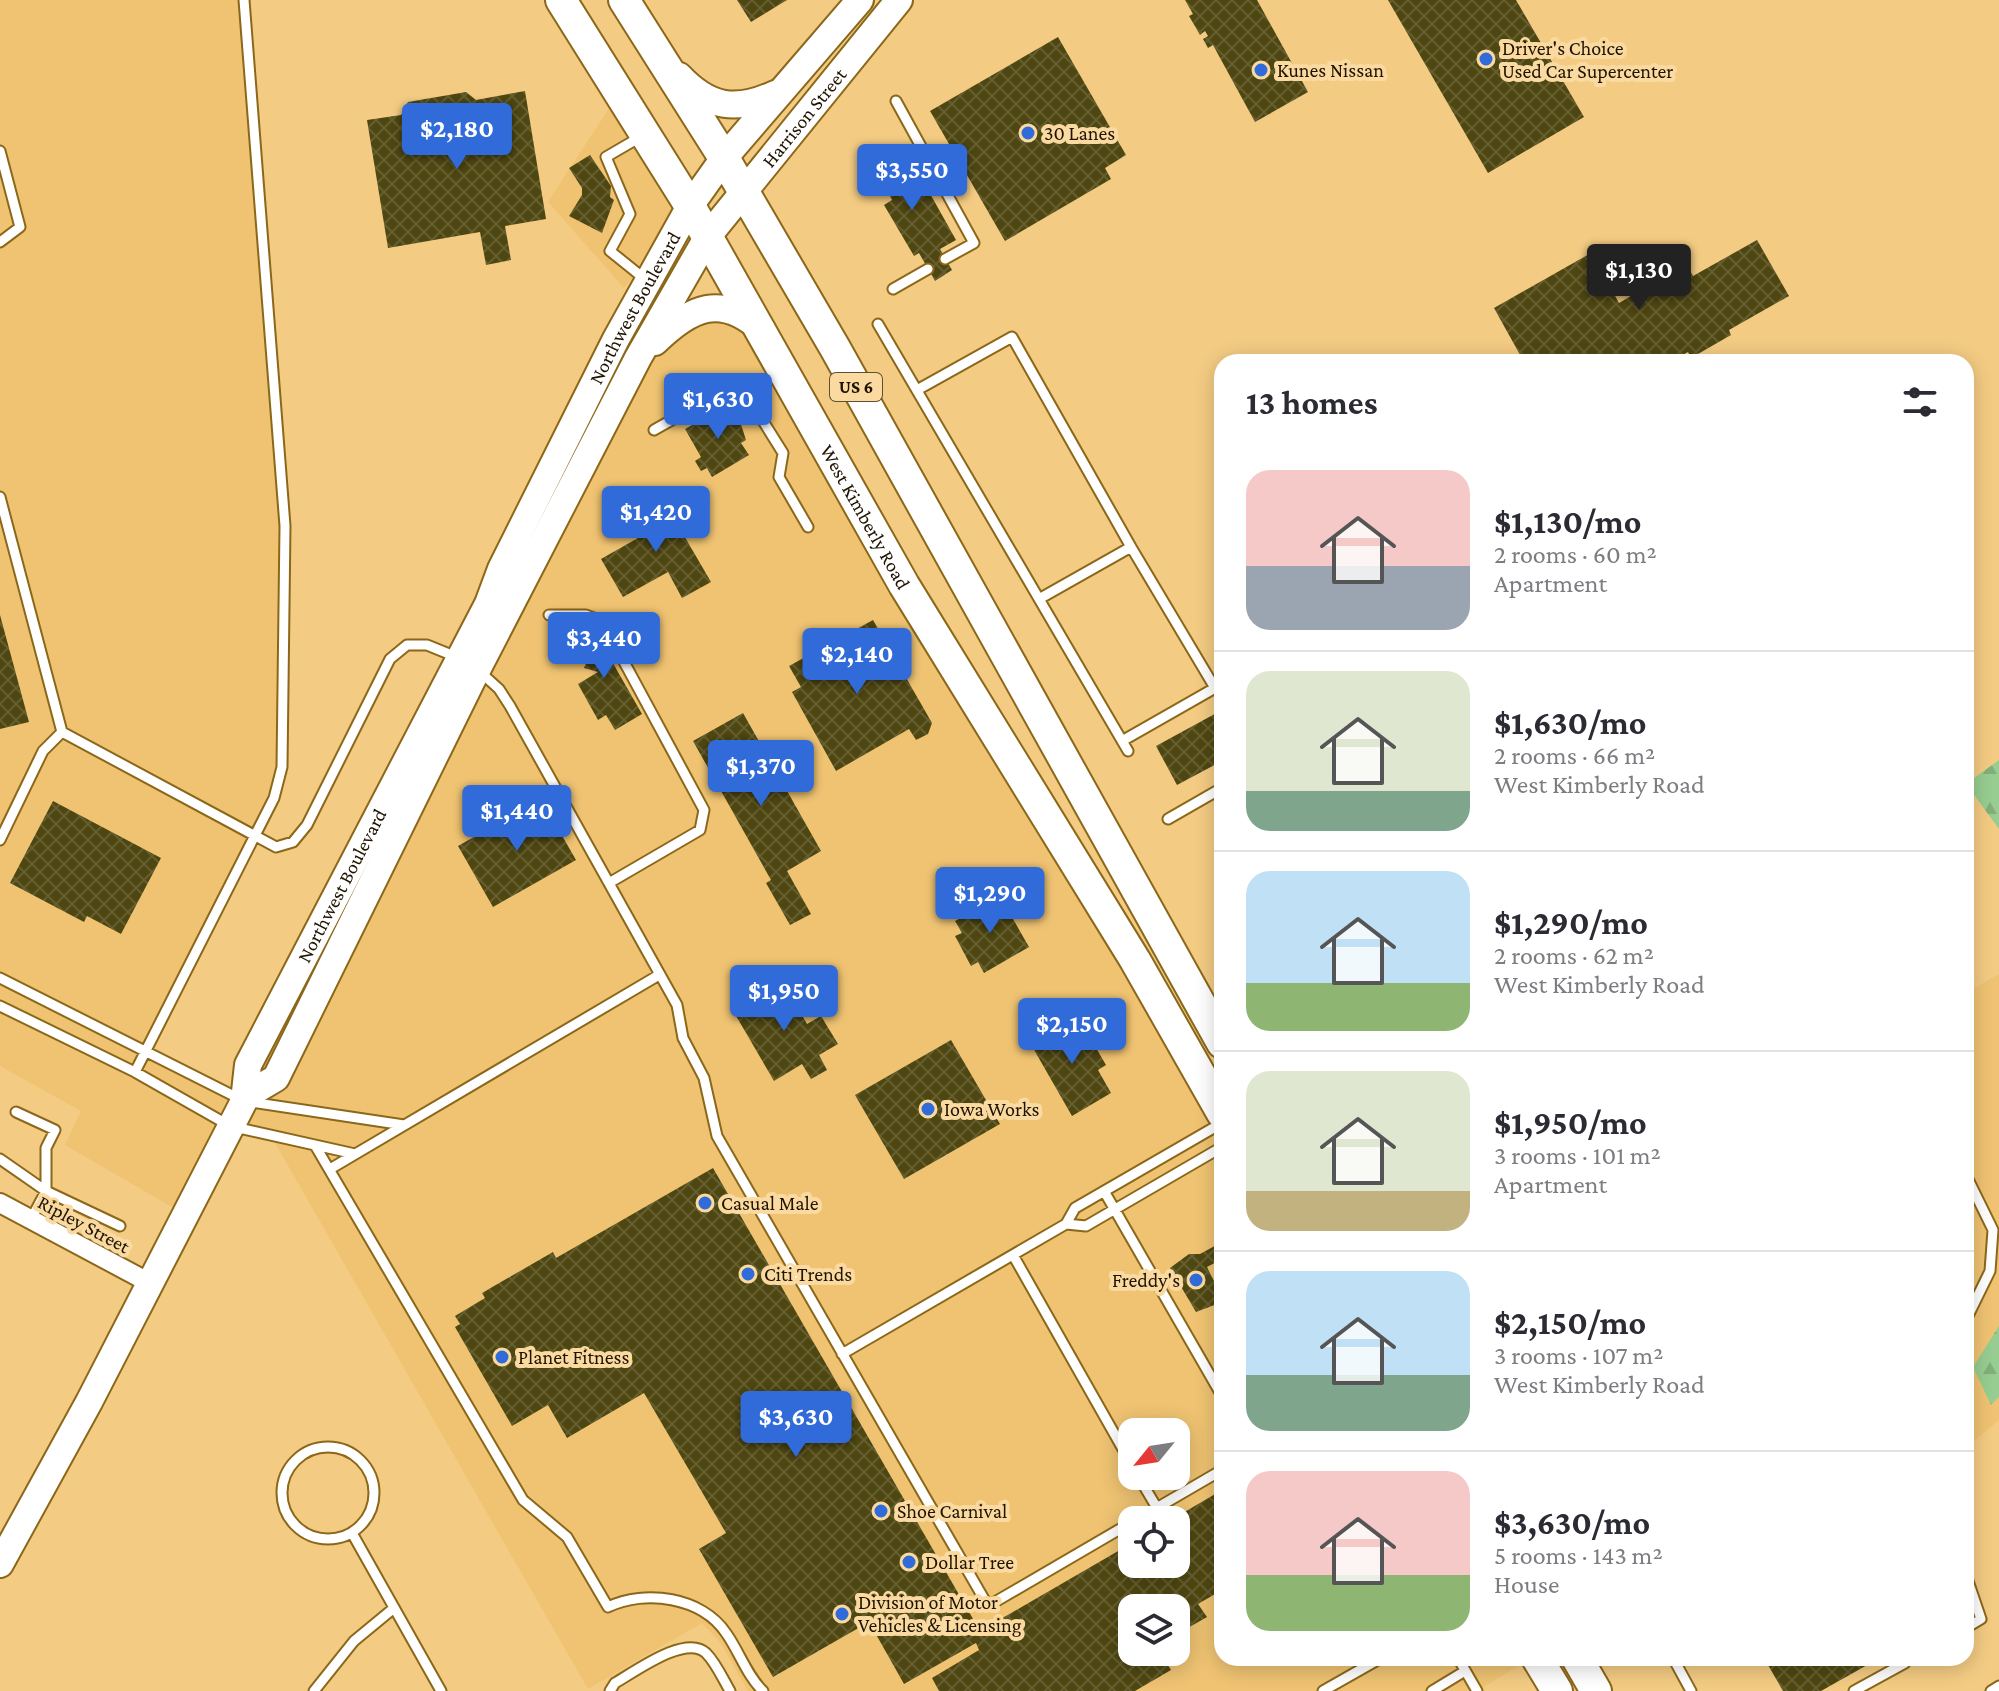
<!DOCTYPE html>
<meta charset="utf-8">
<style>
body{margin:0;font-family:"Crimson Pro",serif;background:#f7f7f7;color:#2b2b33;height:100vh;display:flex;flex-direction:column;font-size:30px;white-space:nowrap}
*{box-sizing:border-box;margin:0}
p{font-size:26px;color:#7c7c81}
.icon{flex:none;width:44px;height:44px;fill:none;stroke:currentColor;stroke-width:2;stroke-linecap:round;stroke-linejoin:round}
.map{position:relative;flex:1;overflow:hidden}
.sheet{position:absolute;left:1214px;top:354px;width:760px;height:1312px;display:flex;flex-direction:column;background:#fff;border-radius:24px;box-shadow:0 4px 20px #0003}
.sheet>*{flex:none}
.needle{width:52px;rotate:240deg}
.tools{position:absolute;left:1118px;top:1418px;display:grid;gap:16px}
.tools a{display:grid;place-items:center;width:72px;height:72px;border-radius:16px;background:#fff;box-shadow:0 4px 20px #0003;font-size:40px}
.price{position:absolute;translate:-50% -68px;padding:0 18px;border-radius:8px;background:#306bd9;color:#fff;font-size:26px;line-height:52px;filter:drop-shadow(0 2px 4px #0008)}
.price::after{content:'';position:absolute;left:50%;top:48px;width:24px;height:18px;margin-left:-12px;background:inherit;clip-path:polygon(0 0,100% 0,50% 100%)}
.price.current{background:#222;color:#fff}
ul{padding:0;list-style:none}
li{display:flex;align-items:center;gap:24px;height:200px;padding:0 32px}
li+li{border-top:2px solid #e1e1e2}
li span{display:grid;place-items:center;flex:none;width:224px;height:160px;border-radius:24px;color:#555}
li>.icon{margin-inline-start:auto}
span .icon{width:96px;height:96px;fill:#fffc;stroke-width:1}
li b{font-size:34px}
h2{display:flex;justify-content:space-between;align-items:center;height:96px;padding:0 32px;font-size:34px}
.map>svg:first-child{display:block}
</style>
<div class="map">
<svg width="1999" height="1691" viewBox="0 0 1999 1691">
<defs>
<pattern id="forest-firs" width="22" height="20" patternUnits="userSpaceOnUse" patternTransform="scale(2)"><rect width="22" height="20" fill="#97cd90"/><path d="M5 1l3.5 6h-7zM16 11l3.5 6h-7z" fill="#82af7a"/></pattern>
<pattern id="building-cross-hatch" width="8" height="8" patternUnits="userSpaceOnUse" patternTransform="scale(2)"><rect width="8" height="8" fill="#4f4711"/><path d="M0 0l8 8M0 8l8-8" fill="none" stroke="#655e31"/></pattern>
</defs>
<rect width="100%" height="100%" fill="#f3cb83"/>
<!-- built -->
<path fill="#efc372" fill-rule="evenodd" d="M 0,0 L 238,0 L 259,192 L 281,472 L 282,749 L 254,838 L 146,1050 L 243,1101 L 378,829 L 638,358 L 676,323 L 741,314 L 1222,1113 L 1222,1658 L 1513,1658 L 1518,1666 L 1477,1691 L 748,1691 L 720,1642 L 702,1623 L 588,1689 L 271,1136 L 229,1126 L 184,1214 L 65,1145 L 81,1111 L 0,1066 ZM 1132,1432 L 1176,1432 L 1176,1476 L 1132,1476 ZM 1132,1520 L 1176,1520 L 1176,1564 L 1132,1564 ZM 1132,1608 L 1176,1608 L 1176,1652 L 1132,1652 Z
M 619,93 L 690,206 L 624,288 L 548,202 Z
M 1999,974 L 1999,1420 L 1966,1448 L 1966,993 Z"/>
<!-- forest -->
<path fill="url(#forest-firs)" d="M 1999,760 L 1999,829 L 1966,784 Z
M 1999,1326 L 1999,1397 L 1991,1405 L 1973,1367 Z"/>
<!-- building -->
<path fill="url(#building-cross-hatch)" d="M 737,0 L 787,0 L 751,22 Z
M 1185,0 L 1257,0 L 1308,92 L 1255,122 L 1213,45 L 1208,48 L 1203,39 L 1208,36 L 1205,31 L 1200,35 L 1189,16 L 1193,14 Z
M 1388,0 L 1516,0 L 1584,117 L 1488,173 Z
M 1058,37 L 1126,155 L 1105,168 L 1111,179 L 1005,241 L 930,111 Z
M 525,91 L 546,219 L 505,226 L 511,260 L 486,265 L 480,232 L 388,248 L 367,120 L 401,115 L 408,102 L 466,92 L 476,100 Z
M 887,147 L 906,181 L 919,174 L 956,240 L 940,249 L 952,270 L 935,281 L 919,253 L 914,256 L 884,205 L 892,200 L 886,188 L 878,192 L 861,162 Z
M 590,155 L 611,186 L 610,197 L 614,200 L 602,233 L 569,216 L 582,195 L 582,188 L 569,168 Z
M 1757,240 L 1789,296 L 1729,330 L 1731,335 L 1691,358 L 1688,352 L 1670,362 L 1524,362 L 1494,308 L 1591,253 L 1619,303 L 1686,264 L 1693,276 Z
M 727,406 L 732,415 L 738,415 L 746,440 L 741,443 L 749,455 L 712,477 L 707,468 L 701,471 L 695,461 L 701,457 L 685,429 Z
M 661,496 L 711,582 L 682,598 L 668,572 L 623,597 L 601,559 L 645,534 L 632,512 Z
M 0,615 L 29,722 L 0,729 Z
M 586,616 L 642,714 L 615,730 L 606,715 L 598,720 L 578,684 L 598,672 L 584,668 L 588,659 L 570,625 Z
M 873,620 L 932,723 L 928,734 L 916,740 L 909,729 L 836,771 L 792,692 L 801,687 L 789,666 Z
M 1222,710 L 1222,761 L 1177,785 L 1156,746 Z
M 743,713 L 821,851 L 787,871 L 811,914 L 790,925 L 766,883 L 771,880 L 693,741 Z
M 541,799 L 576,860 L 493,907 L 458,846 Z
M 53,801 L 161,858 L 121,934 L 87,916 L 84,922 L 10,883 Z
M 1000,896 L 1029,947 L 984,973 L 978,962 L 971,966 L 955,936 L 962,933 L 955,921 Z
M 782,980 L 807,1024 L 821,1016 L 838,1044 L 819,1055 L 827,1070 L 811,1079 L 802,1064 L 774,1081 L 732,1009 Z
M 1069,1019 L 1084,1045 L 1092,1041 L 1106,1065 L 1098,1070 L 1111,1093 L 1072,1116 L 1029,1041 Z
M 951,1040 L 1000,1124 L 904,1179 L 855,1095 Z
M 713,1168 L 980,1631 L 1132,1543 L 1132,1564 L 1176,1564 L 1176,1520 L 1171,1520 L 1222,1490 L 1222,1590 L 1198,1604 L 1207,1617 L 1186,1629 L 1176,1617 L 1176,1608 L 1132,1608 L 1132,1624 L 1119,1631 L 1123,1638 L 1132,1633 L 1132,1652 L 1160,1652 L 1171,1670 L 1135,1691 L 939,1691 L 932,1678 L 979,1650 L 976,1643 L 904,1684 L 869,1622 L 773,1677 L 699,1549 L 726,1533 L 644,1393 L 567,1438 L 548,1405 L 512,1426 L 455,1327 L 460,1324 L 455,1316 L 485,1298 L 482,1293 L 553,1252 L 556,1258 Z
M 1222,1242 L 1222,1259 L 1207,1267 L 1222,1297 L 1215,1301 L 1217,1304 L 1196,1312 L 1170,1268 L 1189,1254 L 1200,1254 Z
M 1764,1658 L 1865,1658 L 1869,1664 L 1821,1691 L 1783,1691 Z"/>
<g fill="none" stroke-linecap="round" stroke-linejoin="round">
<defs>
<path id="lane" d="M 896,101 L 974,243 L 945,259
M 642,136 L 606,157 L 630,214 L 610,251 L 646,280
M 0,151 L 20,227 L 0,242
M 893,289 L 928,269
M 878,324 L 1128,751
M 917,390 L 1012,337 L 1131,547 L 1039,599
M 654,430 L 732,386 L 743,389 L 783,453 L 779,477 L 808,527
M 0,497 L 62,732 L 276,847 L 293,842 L 307,825 L 390,659 L 407,645 L 427,645 L 459,658
M 549,615 L 586,615 L 602,621 L 704,810 L 700,830 L 609,883
M 478,670 L 499,689 L 510,706 L 677,1005 L 683,1038 L 704,1078 L 717,1136 L 988,1606 L 1132,1522
M 1122,741 L 1215,688 L 1131,547
M 1168,819 L 1222,788
M 0,840 L 43,751 L 62,732
M 0,978 L 244,1101 L 404,1125
M 0,1006 L 135,1072 L 230,1126 L 355,1154
M 135,1072 L 274,798 L 282,767 L 285,526 L 244,0
M 16,1112 L 55,1130 L 46,1148 L 46,1191 L 120,1226
M 316,1147 L 523,1500 L 567,1537 L 608,1607 C 645,1589 702,1597 726,1633 C 739,1651 747,1676 763,1691
M 0,1159 L 46,1191 L 30,1221
M 330,1169 L 659,975
M 1966,1175 L 1993,1230 L 1990,1271 L 1966,1320
M 1104,1191 L 1222,1396
M 1066,1224 L 1086,1226 L 1222,1147
M 1013,1255 L 1132,1465
M 842,1354 L 1066,1224 L 1075,1208 L 1222,1123
M282 1493a46 46 0 1 1 92 0a46 46 0 1 1-92 0Z
M 1138,1476 L 1157,1508
M 1136,1520 L 1222,1470
M 352,1533 L 441,1691
M 1966,1575 L 1981,1619 L 1966,1628
M 1458,1658 L 1477,1691
M 1673,1658 L 1691,1691
M 314,1691 L 354,1641 L 394,1608
M 610,1691 L 615,1683 C 636,1671 686,1634 706,1653 C 716,1663 723,1679 730,1691
M 1323,1691 L 1381,1658
M 1432,1691 L 1465,1671
M 1854,1691 L 1905,1663 L 1902,1658
M 1991,1691 L 1999,1686"/>
<path id="street" d="M 0,1203 L 148,1282"/>
<g id="secondary">
<path d="M 679,76 C 709,108 736,112 775,94"/>
<path d="M 655,342 C 691,307 721,293 762,330"/>
<path id="s1" d="M 246,1096 L 276,1078 L 477,670 L 638,358 L 708,236 L 899,0"/>
<path id="s2" d="M 0,1564 L 89,1402 L 244,1101 L 248,1065 L 488,604 L 501,569 L 616,339 L 690,206 L 724,158 L 860,0"/>
</g>
<g id="primary">
<path id="s3" d="M 561,0 L 690,206 L 904,585 L 1135,960 L 1222,1113"/>
<path d="M 624,0 L 724,158 L 835,348 L 1222,1043"/>
<path d="M 1537,1658 L 1557,1691"/>
<path d="M 1577,1658 L 1596,1691"/>
</g>
</defs>
<!-- lane casing -->
<use href="#lane" stroke="#8b6719" stroke-width="13"/>
<!-- street casing -->
<use href="#street" stroke="#8b6719" stroke-width="22"/>
<!-- secondary casing -->
<use href="#secondary" stroke="#8b6719" stroke-width="30"/>
<!-- primary casing -->
<use href="#primary" stroke="#8b6719" stroke-width="34"/>
<!-- lane -->
<use href="#lane" stroke="#fff" stroke-width="9"/>
<!-- street -->
<use href="#street" stroke="#fff" stroke-width="18"/>
<!-- secondary -->
<use href="#secondary" stroke="#fff" stroke-width="26"/>
<!-- primary -->
<use href="#primary" stroke="#fff" stroke-width="30"/>
</g>
<!-- markers -->
<g fill="#306bd9" stroke="#fadaa1" stroke-width="3">
<circle cx="1486" cy="59" r="8"/>
<circle cx="1261" cy="70" r="8"/>
<circle cx="1028" cy="133" r="8"/>
<circle cx="928" cy="1109" r="8"/>
<circle cx="705" cy="1203" r="8"/>
<circle cx="748" cy="1274" r="8"/>
<circle cx="1196" cy="1280" r="8"/>
<circle cx="502" cy="1357" r="8"/>
<circle cx="881" cy="1511" r="8"/>
<circle cx="909" cy="1562" r="8"/>
<circle cx="842" cy="1614" r="8"/>
</g>
<g text-anchor="middle" stroke-width="8" stroke-linejoin="round" paint-order="stroke">
<!-- shield labels -->
<rect fill="#fadaa1" stroke="#614f30" stroke-width="2" x="830" y="373" width="52" height="28" rx="6"/>
<g font-size="18" font-weight="bold" fill="#1f1400">
<text x="856" y="393">US 6</text>
</g>
<!-- poi labels -->
<g font-size="20" fill="#1f1400" stroke="#fadaa1" text-anchor="start">
<text x="1502" y="55">Driver's Choice<tspan x="1502" dy="23">Used Car Supercenter</tspan></text>
<text x="1277" y="77">Kunes Nissan</text>
<text x="1044" y="140">30 Lanes</text>
<text x="944" y="1116">Iowa Works</text>
<text x="721" y="1210">Casual Male</text>
<text x="764" y="1281">Citi Trends</text>
<text x="1180" y="1287" text-anchor="end">Freddy's</text>
<text x="518" y="1364">Planet Fitness</text>
<text x="897" y="1518">Shoe Carnival</text>
<text x="925" y="1569">Dollar Tree</text>
<text x="858" y="1609">Division of Motor<tspan x="858" dy="23">Vehicles &amp; Licensing</tspan></text>
</g>
<!-- street labels -->
<g font-size="20" fill="#1f1400" stroke="#fadaa1">
<text dy="7" stroke="none"><textPath href="#s1" startOffset="1134">Harrison Street</textPath></text>
<text dy="7" stroke="none"><textPath href="#s2" startOffset="1410">Northwest Boulevard</textPath></text>
<text dy="7" stroke="none"><textPath href="#s3" startOffset="600">West Kimberly Road</textPath></text>
<text dy="7" stroke="none"><textPath href="#s2" startOffset="762">Northwest Boulevard</textPath></text>
<text transform="translate(84 1224) rotate(28)" y="7">Ripley Street</text>
</g>
</g>
</svg>
<div class="tools">
<a><svg class="needle" viewBox="-14 -14 28 28"><path d="M0-13l5 13h-10z" fill="#e53935"/><path d="M0 13l5-13h-10z" fill="#7c7c81"/></svg></a>
<a><svg class="icon" aria-label="locate" viewBox="0 0 24 24"><circle cx="12" cy="12" r="6"/><path d="M12 2v4M12 18v4M2 12h4M18 12h4"/></svg></a>
<a><svg class="icon" aria-label="layers" viewBox="0 0 24 24"><path d="M12 4l9 5-9 5-9-5zM3 14l9 5 9-5"/></svg></a>
</div>
<b class="price" style="left:457px;top:171px">$2,180</b>
<b class="price" style="left:912px;top:212px">$3,550</b>
<b class="price current" style="left:1639px;top:312px">$1,130</b>
<b class="price" style="left:718px;top:441px">$1,630</b>
<b class="price" style="left:656px;top:554px">$1,420</b>
<b class="price" style="left:604px;top:680px">$3,440</b>
<b class="price" style="left:857px;top:696px">$2,140</b>
<b class="price" style="left:761px;top:808px">$1,370</b>
<b class="price" style="left:517px;top:853px">$1,440</b>
<b class="price" style="left:990px;top:935px">$1,290</b>
<b class="price" style="left:784px;top:1033px">$1,950</b>
<b class="price" style="left:1072px;top:1066px">$2,150</b>
<b class="price" style="left:796px;top:1459px">$3,630</b>
<section class="sheet">
<h2>13 homes<svg class="icon" aria-label="filters" viewBox="0 0 24 24"><path d="M4 7h16M4 17h16"/><circle cx="9" cy="7" r="2"/><circle cx="15" cy="17" r="2"/></svg></h2>
<ul>
<li><span style="background:linear-gradient(#f6c9c9 60%,#9aa5b1 0)"><svg class="icon" aria-label="home" viewBox="0 0 24 24"><path d="M3 11l9-7 9 7M6 9v11h12V9"/></svg></span><div><b>$1,130/mo</b><p>2 rooms · 60 m²</p><p>Apartment</p></div></li>
<li><span style="background:linear-gradient(#dfe7d0 75%,#7fa58c 0)"><svg class="icon" aria-label="home" viewBox="0 0 24 24"><path d="M3 11l9-7 9 7M6 9v11h12V9"/></svg></span><div><b>$1,630/mo</b><p>2 rooms · 66 m²</p><p>West Kimberly Road</p></div></li>
<li><span style="background:linear-gradient(#bfe0f5 70%,#8fb573 0)"><svg class="icon" aria-label="home" viewBox="0 0 24 24"><path d="M3 11l9-7 9 7M6 9v11h12V9"/></svg></span><div><b>$1,290/mo</b><p>2 rooms · 62 m²</p><p>West Kimberly Road</p></div></li>
<li><span style="background:linear-gradient(#dfe7d0 75%,#c2b280 0)"><svg class="icon" aria-label="home" viewBox="0 0 24 24"><path d="M3 11l9-7 9 7M6 9v11h12V9"/></svg></span><div><b>$1,950/mo</b><p>3 rooms · 101 m²</p><p>Apartment</p></div></li>
<li><span style="background:linear-gradient(#bfe0f5 65%,#7fa58c 0)"><svg class="icon" aria-label="home" viewBox="0 0 24 24"><path d="M3 11l9-7 9 7M6 9v11h12V9"/></svg></span><div><b>$2,150/mo</b><p>3 rooms · 107 m²</p><p>West Kimberly Road</p></div></li>
<li><span style="background:linear-gradient(#f6c9c9 65%,#8fb573 0)"><svg class="icon" aria-label="home" viewBox="0 0 24 24"><path d="M3 11l9-7 9 7M6 9v11h12V9"/></svg></span><div><b>$3,630/mo</b><p>5 rooms · 143 m²</p><p>House</p></div></li>
</ul>
</section>
</div>
